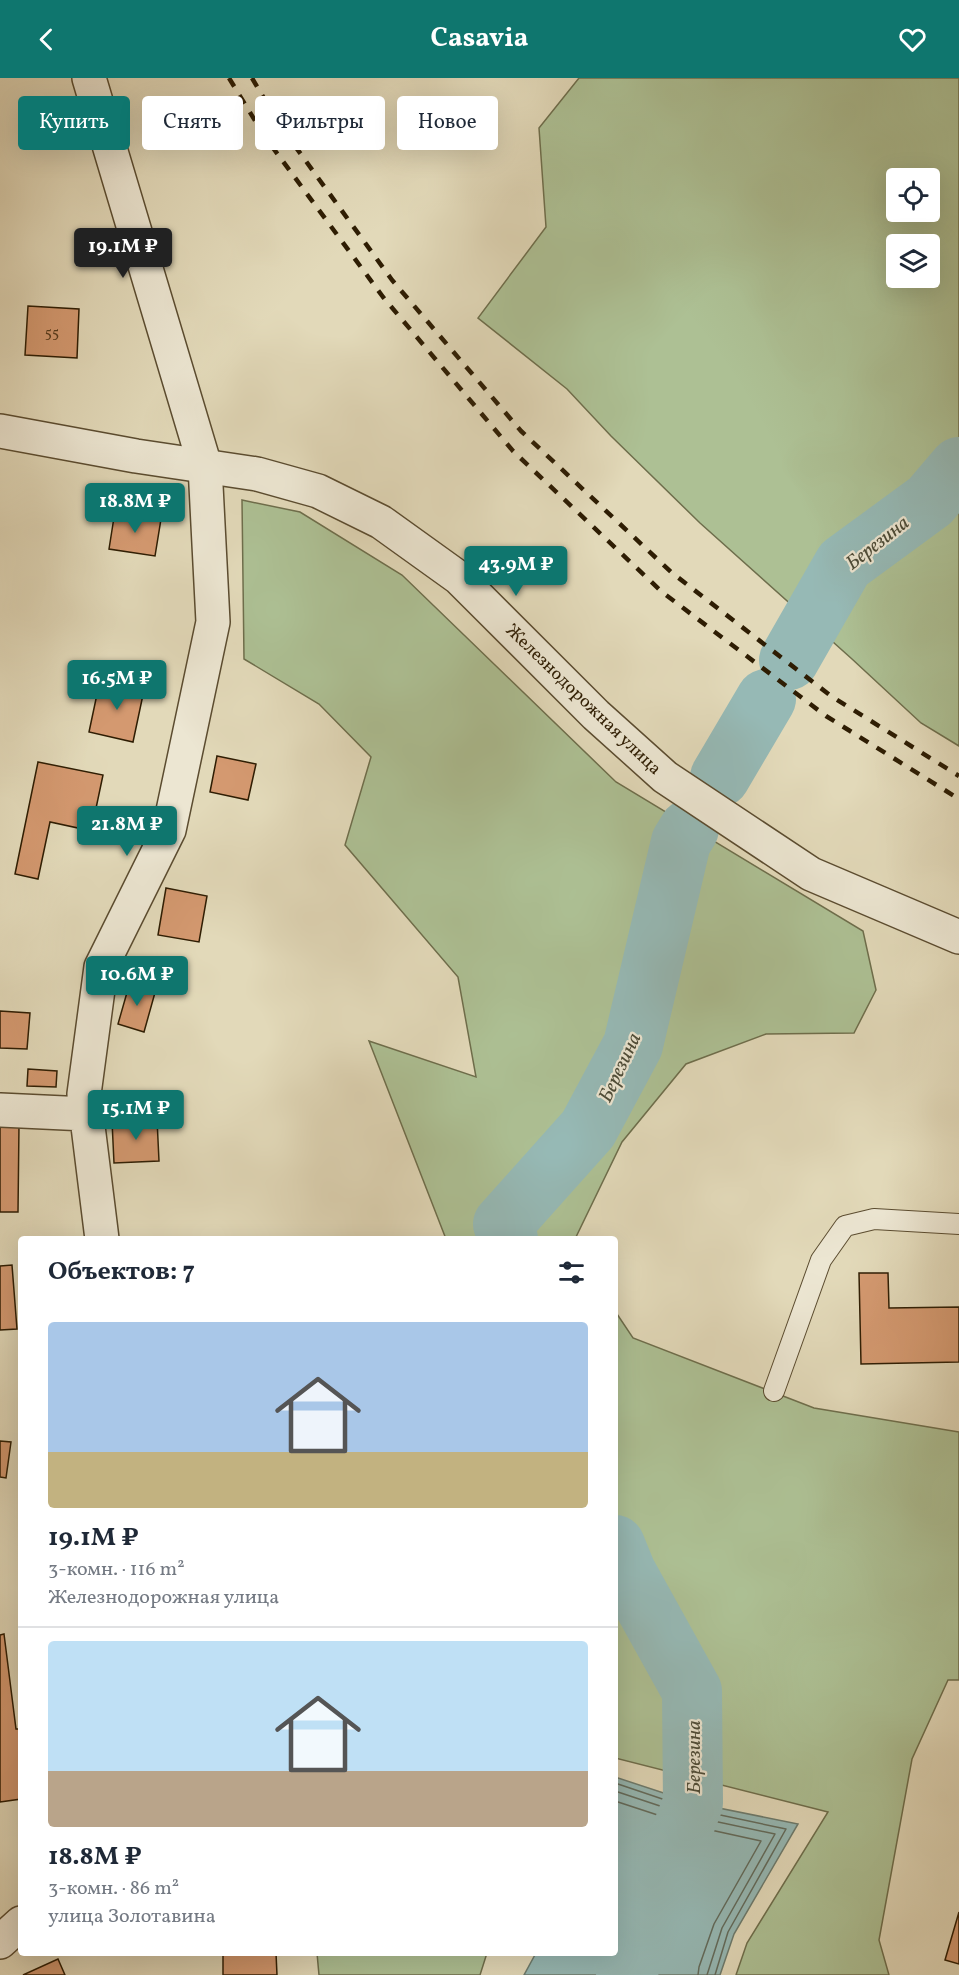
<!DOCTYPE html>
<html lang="ru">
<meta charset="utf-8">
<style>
body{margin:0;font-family:Vollkorn,serif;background:#f2f2f3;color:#1f2937;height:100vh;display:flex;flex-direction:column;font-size:22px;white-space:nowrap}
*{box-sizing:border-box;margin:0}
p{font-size:20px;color:#747a83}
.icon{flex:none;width:33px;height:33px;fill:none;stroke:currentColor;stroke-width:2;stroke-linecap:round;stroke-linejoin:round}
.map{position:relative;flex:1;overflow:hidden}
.details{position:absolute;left:18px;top:1158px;width:600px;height:720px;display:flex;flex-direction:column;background:#fff;border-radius:6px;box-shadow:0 6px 24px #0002}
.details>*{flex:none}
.banner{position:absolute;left:18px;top:18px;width:600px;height:54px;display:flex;gap:12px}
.tools{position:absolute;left:886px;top:90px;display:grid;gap:12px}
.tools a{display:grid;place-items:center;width:54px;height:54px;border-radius:6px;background:#fff;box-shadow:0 6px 24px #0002;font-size:30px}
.price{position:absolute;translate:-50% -51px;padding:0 14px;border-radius:6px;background:#0f766e;color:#fff;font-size:20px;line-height:39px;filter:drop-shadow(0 2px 3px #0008)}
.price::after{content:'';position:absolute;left:50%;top:36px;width:18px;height:14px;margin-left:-9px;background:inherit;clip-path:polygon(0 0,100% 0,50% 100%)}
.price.current{background:#222;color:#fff}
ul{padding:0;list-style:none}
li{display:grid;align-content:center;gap:12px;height:318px;padding:0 30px}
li+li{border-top:2px solid #e0e1e3}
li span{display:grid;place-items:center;height:186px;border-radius:6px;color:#555}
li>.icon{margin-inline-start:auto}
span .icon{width:108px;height:108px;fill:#fffc;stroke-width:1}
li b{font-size:26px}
h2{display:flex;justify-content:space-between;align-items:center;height:72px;padding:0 30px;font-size:26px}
.chip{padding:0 21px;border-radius:6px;background:#fff;box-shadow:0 6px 24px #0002;font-size:21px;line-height:54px}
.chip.current{background:#0f766e;color:#fff}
header{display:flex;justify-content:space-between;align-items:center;height:78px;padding:0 30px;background:#0f766e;color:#fff;font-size:27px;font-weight:700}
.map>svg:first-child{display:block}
</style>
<header><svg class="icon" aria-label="back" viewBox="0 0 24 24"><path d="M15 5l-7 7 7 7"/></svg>Casavia<svg class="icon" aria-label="heart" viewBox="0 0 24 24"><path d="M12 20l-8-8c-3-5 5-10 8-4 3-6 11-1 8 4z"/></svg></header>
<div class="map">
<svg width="959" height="1897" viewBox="0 0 959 1897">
<rect width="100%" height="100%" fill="#e2d9b9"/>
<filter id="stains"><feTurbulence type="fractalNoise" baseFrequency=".00333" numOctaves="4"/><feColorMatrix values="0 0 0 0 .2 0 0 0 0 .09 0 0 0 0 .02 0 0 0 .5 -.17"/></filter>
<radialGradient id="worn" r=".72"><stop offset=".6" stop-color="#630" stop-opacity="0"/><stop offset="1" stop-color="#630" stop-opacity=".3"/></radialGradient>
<!-- green -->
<path fill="#adc094" stroke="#6e6e4c" stroke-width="1.5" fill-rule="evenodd" d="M 579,0 L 959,0 L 959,668 L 921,645 L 852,581 L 700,445 L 611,358 L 567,311 L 478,240 L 546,149 L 539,50 ZM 897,100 L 930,100 L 930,134 L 897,134 ZM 897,166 L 930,166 L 930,200 L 897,200 Z
M 242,422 L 300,434 L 402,497 L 616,704 L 863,853 L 876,912 L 854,955 L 766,956 L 686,986 L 622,1064 L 575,1161 L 446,1161 L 369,963 L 476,999 L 458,899 L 345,767 L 371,679 L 319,626 L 244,581 Z
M 615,1233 L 633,1260 L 814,1330 L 959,1354 L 959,1602 L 948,1602 L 912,1681 L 879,1862 L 889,1897 L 736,1897 L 747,1865 L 828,1734 L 615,1680 Z
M 317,1875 L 487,1875 L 480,1897 L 319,1897 Z"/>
<!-- water -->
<path fill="#96b9b5" stroke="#6c7b6e" stroke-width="1.5" d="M 615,1699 L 694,1725 L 798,1746 L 734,1856 L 720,1897 L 524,1897 L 536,1875 L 615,1875 Z"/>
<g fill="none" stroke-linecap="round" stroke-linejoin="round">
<!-- shore -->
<path stroke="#626b5c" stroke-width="1.5" d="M 615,1705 L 692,1731 L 786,1751 L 728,1854 L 715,1897
M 615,1713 L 690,1738 L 775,1756 L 722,1850 L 707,1897
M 615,1723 L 688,1747 L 761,1763 L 714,1846 L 699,1889 L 698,1897"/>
<!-- river -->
<path stroke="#96b9b5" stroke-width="60" d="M 789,582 L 844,486 L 930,423 L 959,389
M 720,699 L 766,621
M 508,1161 L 503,1146 L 588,1051 L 633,967 L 681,764 L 689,751
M 615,1467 L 626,1494 L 692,1613 L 693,1725 L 626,1897"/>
</g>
<!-- building -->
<path fill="#d49970" stroke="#2e1d03" stroke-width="1.5" d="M 28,228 L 79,231 L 77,280 L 25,277 Z
M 115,433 L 161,441 L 155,478 L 109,471 Z
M 100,602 L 144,612 L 133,664 L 89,654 Z
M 217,678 L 256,686 L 248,722 L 210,714 Z
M 38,684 L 103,697 L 95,735 L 142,745 L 138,763 L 50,744 L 38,801 L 15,796 Z
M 166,810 L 207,818 L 199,864 L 158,857 Z
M 130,904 L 156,911 L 144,954 L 118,946 Z
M 0,933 L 30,935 L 27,971 L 0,970 Z
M 28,991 L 57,993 L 56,1009 L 27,1008 Z
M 157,1041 L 159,1083 L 114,1085 L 112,1043 Z
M 0,1046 L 19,1047 L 18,1134 L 0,1134 Z
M 12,1187 L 17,1251 L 0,1252 L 0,1188 Z
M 859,1195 L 888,1195 L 889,1230 L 959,1229 L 959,1284 L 861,1286 Z
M 0,1363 L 11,1364 L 6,1400 L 0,1399 Z
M 4,1556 L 16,1651 L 21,1651 L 21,1721 L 0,1724 L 0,1557 Z
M 959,1834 L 959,1886 L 945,1882 Z
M 223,1875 L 276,1875 L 277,1897 L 223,1897 Z
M 58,1881 L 65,1897 L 23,1897 Z"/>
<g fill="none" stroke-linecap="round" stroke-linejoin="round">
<defs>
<path id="service" d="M 774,1313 L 821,1182 L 845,1148 L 874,1141 L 959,1146"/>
<path id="minor" d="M 89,0 L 205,388 L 213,544 L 169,752 L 101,889 L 84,1016 L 102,1161
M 0,1032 L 86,1036
M 0,1864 L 21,1845"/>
<path id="tertiary" d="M 0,353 L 136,378 L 257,396 L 318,413 L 381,444 L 459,500 L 596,637 L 665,699 L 811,796 L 959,859"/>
</defs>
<!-- service casing -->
<use href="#service" stroke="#5b4c30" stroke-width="22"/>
<!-- minor casing -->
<use href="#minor" stroke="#5b4c30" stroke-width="36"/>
<!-- tertiary casing -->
<use href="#tertiary" stroke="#5b4c30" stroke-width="36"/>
<!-- service -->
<use href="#service" stroke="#ece6d2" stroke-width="20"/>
<!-- minor -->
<use href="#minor" stroke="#ece6d2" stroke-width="33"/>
<!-- tertiary -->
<use href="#tertiary" stroke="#ece6d2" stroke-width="33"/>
<!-- rail -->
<path stroke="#2e1d03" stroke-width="4.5" stroke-dasharray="10 10" stroke-linecap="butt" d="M 229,0 L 265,59 L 383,219 L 513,373 L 662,514 L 826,638 L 959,721
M 252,0 L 279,46 L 392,202 L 521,353 L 671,494 L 831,618 L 959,698"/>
</g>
<g text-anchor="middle" stroke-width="4.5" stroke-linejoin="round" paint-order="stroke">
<!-- number labels -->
<g font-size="15" fill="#583c1e">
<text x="52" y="259">55</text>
</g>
<!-- street labels -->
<g font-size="18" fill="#2e1d03" stroke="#ece6d2">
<text transform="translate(584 621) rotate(44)" y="6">Железнодорожная улица</text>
</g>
<!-- water labels -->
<g font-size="20" font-style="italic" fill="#4d4c38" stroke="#ece6d2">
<text transform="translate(877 464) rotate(-38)" y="7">Березина</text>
<text transform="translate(619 989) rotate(-65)" y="7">Березина</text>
<text transform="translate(693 1679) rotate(-90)" y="7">Березина</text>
</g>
</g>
<rect width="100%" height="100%" filter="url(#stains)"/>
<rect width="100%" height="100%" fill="url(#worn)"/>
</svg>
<div class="tools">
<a><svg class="icon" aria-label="locate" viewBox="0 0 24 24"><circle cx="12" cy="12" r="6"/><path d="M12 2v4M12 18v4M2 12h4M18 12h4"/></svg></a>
<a><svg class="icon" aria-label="layers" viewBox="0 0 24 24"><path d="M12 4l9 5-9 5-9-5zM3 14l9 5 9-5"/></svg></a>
</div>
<b class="price current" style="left:123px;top:201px">19.1M ₽</b>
<b class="price" style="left:135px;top:456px">18.8M ₽</b>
<b class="price" style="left:516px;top:519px">43.9M ₽</b>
<b class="price" style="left:117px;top:633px">16.5M ₽</b>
<b class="price" style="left:127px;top:779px">21.8M ₽</b>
<b class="price" style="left:137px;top:929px">10.6M ₽</b>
<b class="price" style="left:136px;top:1063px">15.1M ₽</b>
<div class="banner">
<a class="chip current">Купить</a>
<a class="chip">Снять</a>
<a class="chip">Фильтры</a>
<a class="chip">Новое</a>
</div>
<section class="details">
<h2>Объектов: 7<svg class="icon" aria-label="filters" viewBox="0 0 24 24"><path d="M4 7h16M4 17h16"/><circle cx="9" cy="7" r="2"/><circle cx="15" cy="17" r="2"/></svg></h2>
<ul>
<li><span style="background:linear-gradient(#a9c7e8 70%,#c2b280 0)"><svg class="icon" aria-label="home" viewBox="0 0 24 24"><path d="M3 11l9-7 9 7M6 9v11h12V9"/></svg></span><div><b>19.1M ₽</b><p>3-комн. · 116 m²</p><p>Железнодорожная улица</p></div></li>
<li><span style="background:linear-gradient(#bfe0f5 70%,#b9a48a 0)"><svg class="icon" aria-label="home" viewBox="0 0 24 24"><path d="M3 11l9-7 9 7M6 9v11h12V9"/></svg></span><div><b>18.8M ₽</b><p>3-комн. · 86 m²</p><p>улица Золотавина</p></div></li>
</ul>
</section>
</div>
